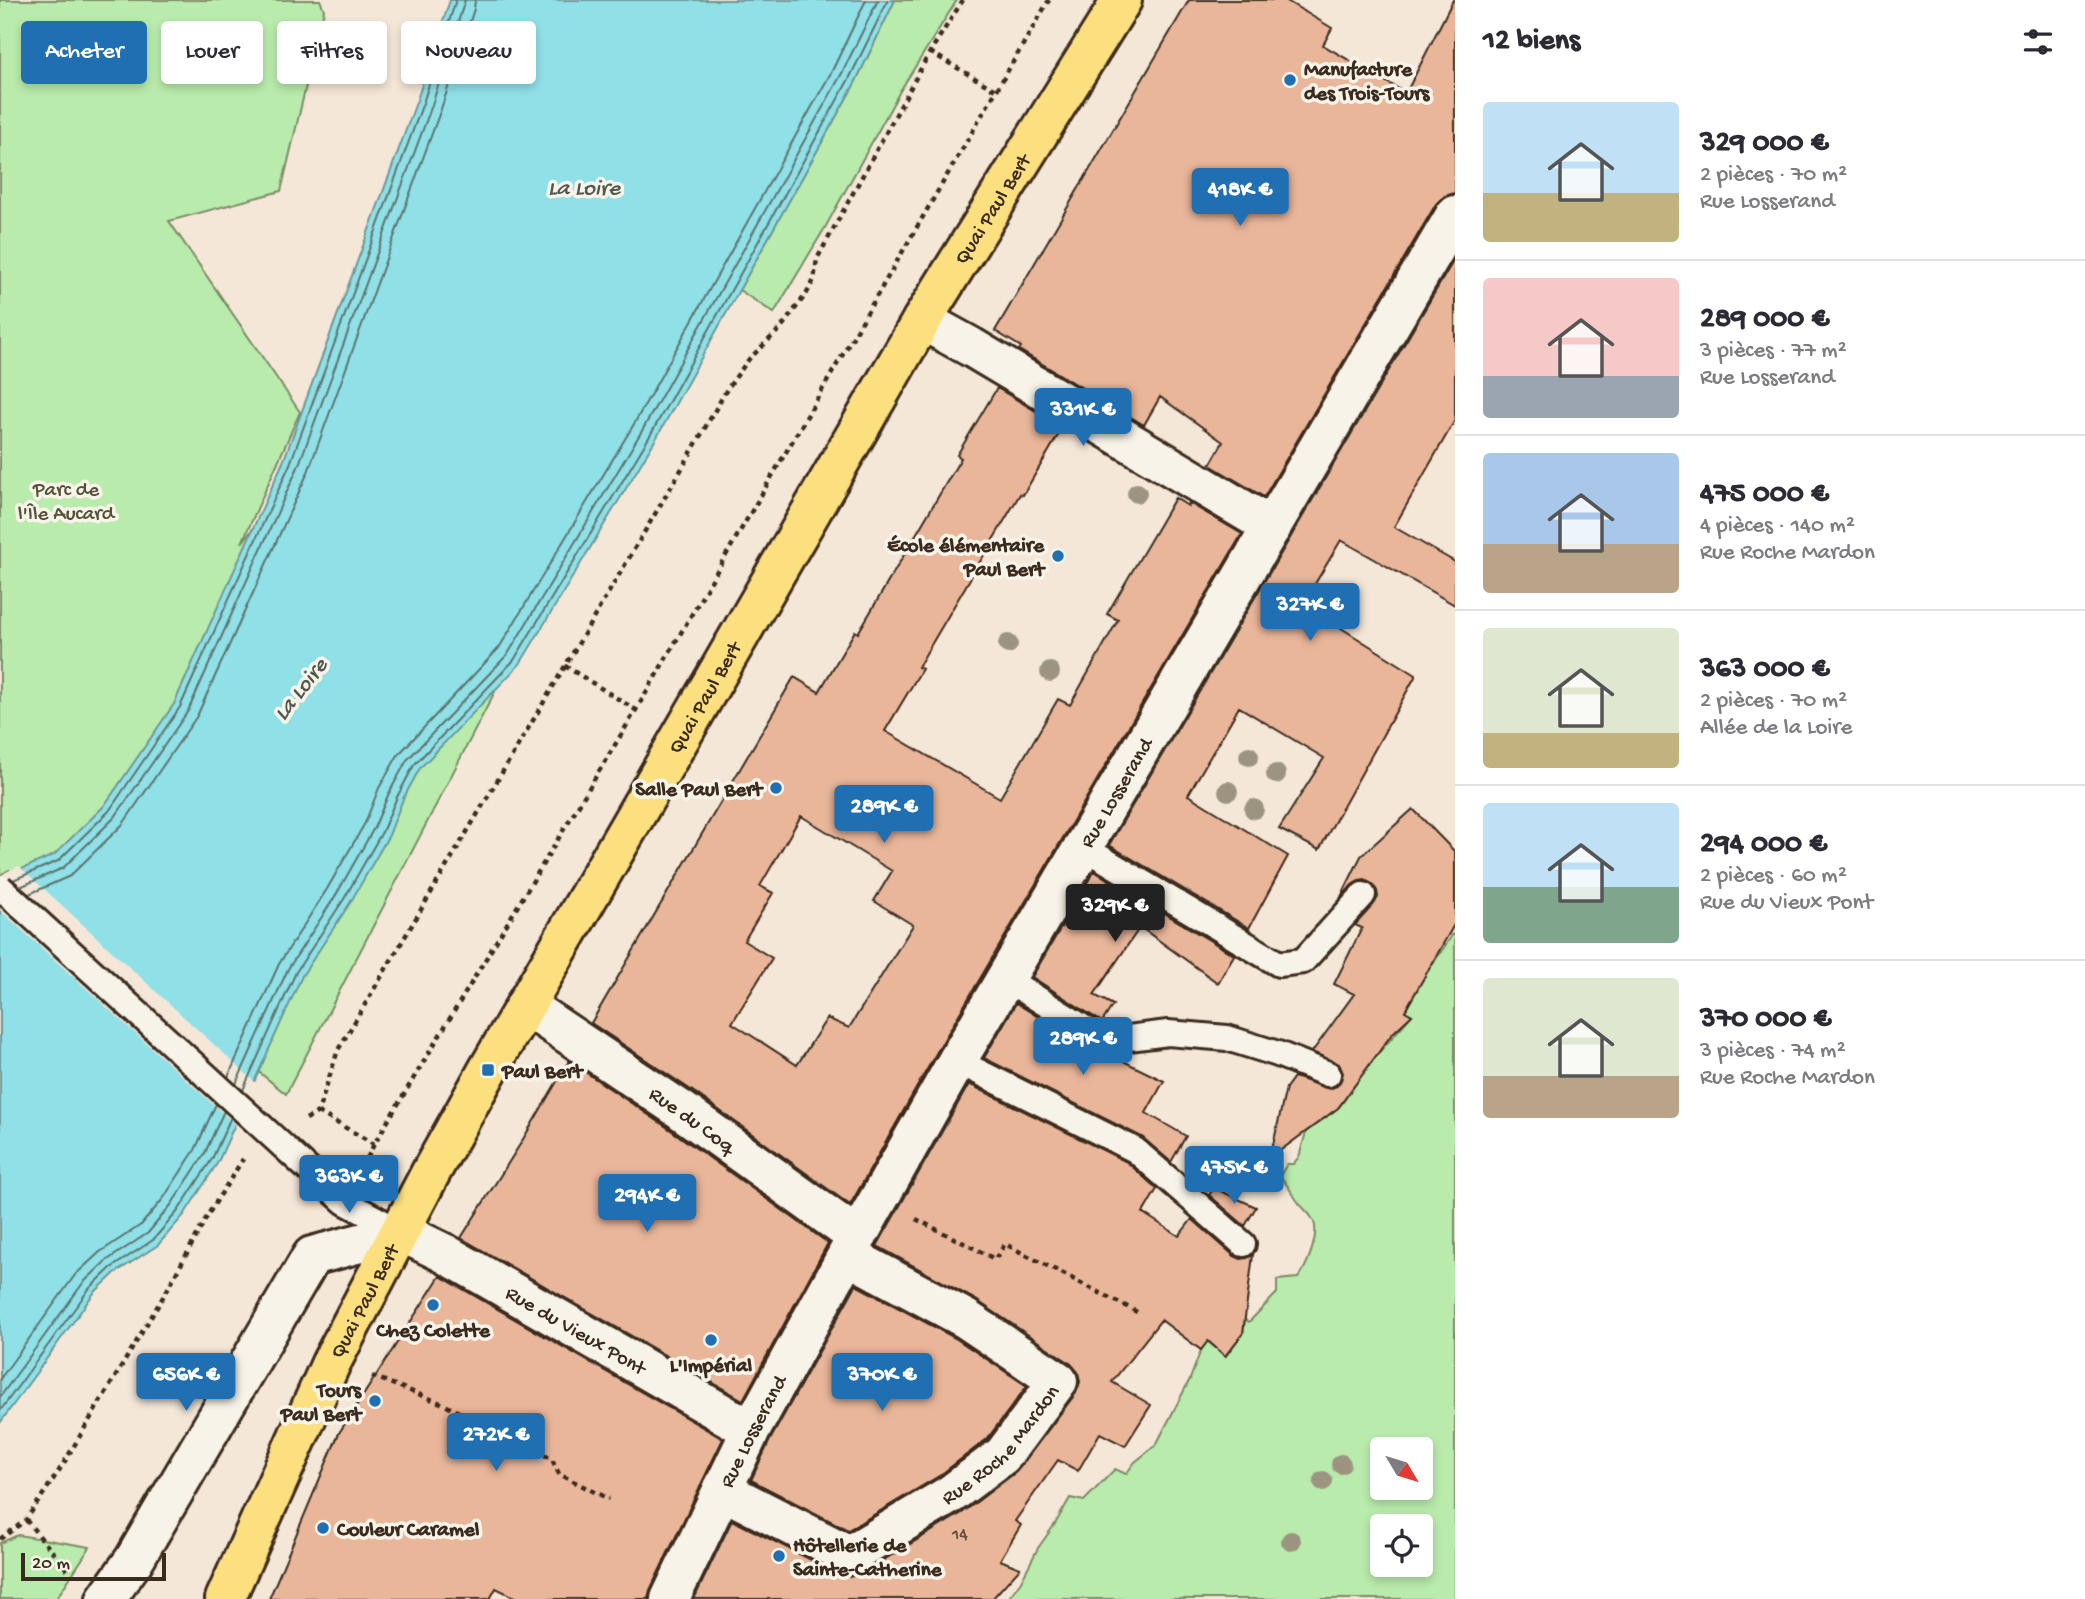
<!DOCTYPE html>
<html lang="fr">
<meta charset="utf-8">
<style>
body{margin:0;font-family:"Gochi Hand",sans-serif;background:#f7f7f7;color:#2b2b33;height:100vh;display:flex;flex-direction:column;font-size:26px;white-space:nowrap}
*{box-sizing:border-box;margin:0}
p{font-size:23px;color:#7c7c81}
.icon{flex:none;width:38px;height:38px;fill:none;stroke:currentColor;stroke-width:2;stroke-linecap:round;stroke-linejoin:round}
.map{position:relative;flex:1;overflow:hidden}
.drawer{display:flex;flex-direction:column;background:#fff;width:630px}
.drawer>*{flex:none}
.banner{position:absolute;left:21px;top:21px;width:665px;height:63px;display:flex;gap:14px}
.needle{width:46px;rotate:128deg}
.controls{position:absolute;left:1370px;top:1437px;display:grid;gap:14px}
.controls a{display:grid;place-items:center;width:63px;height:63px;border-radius:7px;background:#fff;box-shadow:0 4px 10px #0003;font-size:35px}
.scale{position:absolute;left:21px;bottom:18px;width:145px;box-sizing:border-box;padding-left:7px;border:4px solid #3b2a1e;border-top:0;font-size:19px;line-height:24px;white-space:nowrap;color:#3b2a1e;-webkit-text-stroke:5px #f7f3e8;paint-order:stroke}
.price{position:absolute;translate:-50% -60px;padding:0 16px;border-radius:7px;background:#1f6fb2;color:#fff;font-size:23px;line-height:46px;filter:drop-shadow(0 2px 4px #0008)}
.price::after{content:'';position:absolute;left:50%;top:42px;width:21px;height:16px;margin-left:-10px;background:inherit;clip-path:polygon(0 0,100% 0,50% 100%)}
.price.current{background:#222;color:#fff}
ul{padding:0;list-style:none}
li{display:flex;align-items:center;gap:21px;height:175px;padding:0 28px}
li+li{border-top:2px solid #e1e1e2}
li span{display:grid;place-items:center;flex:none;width:196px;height:140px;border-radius:7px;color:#555}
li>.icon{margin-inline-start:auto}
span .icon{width:84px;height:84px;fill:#fffc;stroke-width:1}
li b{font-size:30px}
h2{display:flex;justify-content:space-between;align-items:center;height:84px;padding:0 28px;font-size:30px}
.chip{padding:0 24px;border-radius:7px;background:#fff;box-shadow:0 4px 10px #0003;font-size:24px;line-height:63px}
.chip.current{background:#1f6fb2;color:#fff}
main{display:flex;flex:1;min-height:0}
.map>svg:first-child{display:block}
</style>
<main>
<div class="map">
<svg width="1455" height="1599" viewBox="0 0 1455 1599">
<rect width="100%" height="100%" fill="#f4e7d8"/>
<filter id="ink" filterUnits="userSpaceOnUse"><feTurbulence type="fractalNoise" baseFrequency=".0143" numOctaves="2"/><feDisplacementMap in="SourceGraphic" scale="14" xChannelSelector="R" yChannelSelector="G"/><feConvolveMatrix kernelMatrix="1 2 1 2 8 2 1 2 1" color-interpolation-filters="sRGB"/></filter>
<g filter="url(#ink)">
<!-- green -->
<path fill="#b9ebac" stroke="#7a8a65" stroke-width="2" fill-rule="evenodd" d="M 0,0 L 320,0 L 324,10 L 281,191 L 169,221 L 300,412 L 242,543 L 312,449 L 854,0 L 286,1094 L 9,870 L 0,875 Z
M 895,0 L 957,0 L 900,91 L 826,226 L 774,313 L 739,290 L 855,83 Z
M 1453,934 L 1455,936 L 1455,1599 L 1008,1599 L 1021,1581 L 1038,1548 L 1055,1524 L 1070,1498 L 1084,1501 L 1115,1469 L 1126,1474 L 1135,1462 L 1156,1445 L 1190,1379 L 1201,1350 L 1207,1341 L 1226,1356 L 1243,1333 L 1245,1319 L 1249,1322 L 1277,1293 L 1277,1280 L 1298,1278 C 1307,1267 1317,1240 1315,1226 C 1313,1215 1305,1211 1299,1203 C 1292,1194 1288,1185 1280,1176 L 1287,1164 L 1293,1164 L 1299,1157 L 1306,1132 L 1340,1106 L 1375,1057 L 1412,1015 L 1405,1011 L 1424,977 ZM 1382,1449 L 1421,1449 L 1421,1488 L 1382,1488 ZM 1382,1526 L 1421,1526 L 1421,1564 L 1382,1564 Z
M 18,1535 L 90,1547 L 56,1599 L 0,1599 L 0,1543 Z"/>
<!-- water -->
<path fill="#8fe0e7" stroke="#6d9797" stroke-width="2" d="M 450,0 L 895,0 L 855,83 L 657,437 L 520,664 L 420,768 L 403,799 L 389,835 L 350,903 L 302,976 L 218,1162 L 184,1215 L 158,1245 L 115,1273 L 94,1293 L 0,1423 L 0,882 L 8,875 L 54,855 L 104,806 L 174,704 L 283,462 L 417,100 Z"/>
<!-- pier -->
<path fill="#f4e7d8" d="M 19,866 L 257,1084 L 238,1127 L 0,910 L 0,877 L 6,872 Z"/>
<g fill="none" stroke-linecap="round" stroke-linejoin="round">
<!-- shore -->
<path stroke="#5d736e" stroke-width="2" d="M 13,880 L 58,861 L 109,811 L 180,707 L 290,464 L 423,103 L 456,0
M 20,887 L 63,868 L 115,817 L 188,711 L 298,467 L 432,105 L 465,0
M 29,894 L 70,876 L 123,824 L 197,716 L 308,472 L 441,109 L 474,9 L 475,0
M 228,1077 L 279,964 L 327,889 L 365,823 L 379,788 L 398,755 L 499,648 L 634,424 L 832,71 L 866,0
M 236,1084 L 288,969 L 336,895 L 374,828 L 389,793 L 407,760 L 508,654 L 643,429 L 841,75 L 878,0
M 243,1090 L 296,972 L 344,899 L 382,832 L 397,797 L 414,765 L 514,660 L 651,434 L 849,79 L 888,0
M 0,1379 L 75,1275 L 100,1252 L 141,1225 L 163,1199 L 195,1150 L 216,1104
M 0,1397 L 83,1283 L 106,1261 L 148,1233 L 171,1205 L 204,1155 L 224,1111
M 0,1411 L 89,1289 L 111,1268 L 153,1240 L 178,1211 L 212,1159 L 231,1117"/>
</g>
<!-- building -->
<path fill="#e9b69a" stroke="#3b2a1e" stroke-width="2" fill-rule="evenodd" d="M 1189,0 L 1285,0 L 1332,28 L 1323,45 L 1406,93 L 1453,0 L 1455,0 L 1455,193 L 1445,196 L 1436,204 L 1264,497 L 1210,465 L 1223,442 L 1160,397 L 1144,425 L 1019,350 L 1021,347 L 995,331 Z
M 1455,258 L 1455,420 L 1394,527 L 1455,562 L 1455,605 L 1341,540 L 1303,604 L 1416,675 L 1319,850 L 1279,829 L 1324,758 L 1239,707 L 1188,795 L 1288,856 L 1249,928 L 1109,845 Z
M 997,388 L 1063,427 L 1023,495 L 1020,494 L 918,667 L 922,669 L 885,731 L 1000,798 L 1058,699 L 1070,705 L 1118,620 L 1107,614 L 1175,498 L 1188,506 L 1189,503 L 1242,534 L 938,1050 L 850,1205 L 694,1092 L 591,1023 L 794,677 L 819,692 L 855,631 L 858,633 L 961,458 L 957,455 ZM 801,816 L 892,871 L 874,901 L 913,925 L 849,1028 L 827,1018 L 797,1065 L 732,1023 L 772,958 L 744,941 L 773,893 L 760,886 Z
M 1413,809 L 1455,852 L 1455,923 L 1405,1011 L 1412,1015 L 1392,1034 L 1338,1108 L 1270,1158 L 1286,1088 L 1294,1077 L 1329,1089 L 1337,1086 L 1341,1080 L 1343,1073 L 1339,1064 L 1312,1052 L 1354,994 L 1334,984 L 1362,928 L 1355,925 L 1374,904 L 1378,897 L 1377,891 L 1372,884 L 1365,880 L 1359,881 L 1352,885 L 1340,899 L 1361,856 Z
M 1094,871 L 1234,955 L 1218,983 L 1140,927 L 1094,995 L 1113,1005 L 1102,1022 L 1032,977 Z
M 1016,1003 L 1097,1054 L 1111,1055 L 1164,1081 L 1146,1113 L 1186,1136 L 1171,1162 L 1142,1137 L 984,1058 Z
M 569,1061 L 668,1128 L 828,1243 L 743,1400 L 461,1238 L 519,1146 Z
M 969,1084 L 1127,1162 L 1157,1189 L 1143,1213 L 1179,1236 L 1192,1219 L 1234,1256 L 1241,1259 L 1247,1258 L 1253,1255 L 1243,1333 L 1225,1356 L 1208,1341 L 1201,1350 L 1161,1320 L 1112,1382 L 1151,1405 L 1125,1446 L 1100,1433 L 1078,1471 L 1058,1460 L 1015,1521 L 1021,1525 L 1000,1560 L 1020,1568 L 992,1599 L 694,1599 L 732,1520 L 839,1574 L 849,1577 L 860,1574 L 962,1513 L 1016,1472 L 1076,1393 L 1080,1382 L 1078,1372 L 1070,1363 L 976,1300 L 877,1246 Z
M 1214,1188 L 1256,1207 L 1245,1226 L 1209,1195 Z
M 440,1276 L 723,1439 L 650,1590 L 648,1599 L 519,1599 L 496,1588 L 490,1599 L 269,1599 L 339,1433 Z
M 856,1285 L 955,1338 L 1027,1386 L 987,1439 L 939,1476 L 848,1530 L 751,1480 L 770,1440 Z"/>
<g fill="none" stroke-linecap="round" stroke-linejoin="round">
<defs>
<path id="lane" d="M 1083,847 L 1279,964 L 1303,961 L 1363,895
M 1006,979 L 1105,1041 L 1168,1033 L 1227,1038 L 1278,1054 L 1328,1074
M 957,1061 L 1135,1150 L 1243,1244
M 320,1180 L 345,1202 L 401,1232"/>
<g id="street">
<path d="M 922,320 L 971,347 L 1272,527"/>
<path id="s1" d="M 526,1006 L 681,1110 L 857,1237"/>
<path id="s2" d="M 722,1490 L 849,1555 L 951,1494 L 1003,1455 L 1058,1381 L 966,1319 L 847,1255"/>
<path id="s3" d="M 106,1599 L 134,1560 L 312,1256 L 401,1232 L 444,1253 L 751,1430"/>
<path id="s4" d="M 670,1599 L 751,1430 L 847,1255 L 957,1061 L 1455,215"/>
</g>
<g id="primary">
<path id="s5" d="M 225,1599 L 331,1363 L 431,1172 L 488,1070 L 922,320 L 1122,0"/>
</g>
</defs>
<!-- lane casing -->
<use href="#lane" stroke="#3b2a1e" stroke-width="30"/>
<!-- street casing -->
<use href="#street" stroke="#3b2a1e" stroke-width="44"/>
<!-- primary casing -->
<use href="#primary" stroke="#3b2a1e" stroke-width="44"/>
<!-- path -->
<path stroke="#3b2a1e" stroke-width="4.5" stroke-dasharray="5 5" stroke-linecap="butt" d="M 930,52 L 997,91
M 565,666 L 636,710
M 318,1112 L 374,1144
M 306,1119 L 318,1112 L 338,1050 L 684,465 L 727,389 L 749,359 L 780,329 L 807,293 L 814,280 L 817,259 L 930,52 L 963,0
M 363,1167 L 374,1144 L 636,710 L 1049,0
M 916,1219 L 995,1259 L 1005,1244 L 1139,1313
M 372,1376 L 441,1403 L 552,1459 L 559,1474 L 609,1499
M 26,1520 L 70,1573
M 0,1539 L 26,1520 L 62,1466 L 166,1292 L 209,1213 L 243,1159"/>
<!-- lane -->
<use href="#lane" stroke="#f7f3e8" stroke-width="24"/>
<!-- street -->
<use href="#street" stroke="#f7f3e8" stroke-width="38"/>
<!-- primary -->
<use href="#primary" stroke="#fce080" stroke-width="38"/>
<defs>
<path id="lane-bridge" d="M 0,887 L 320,1180"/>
</defs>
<!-- lane-bridge casing -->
<use href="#lane-bridge" stroke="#3b2a1e" stroke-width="30" stroke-linecap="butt"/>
<!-- lane-bridge -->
<use href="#lane-bridge" stroke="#f7f3e8" stroke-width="24"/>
</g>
<!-- trees -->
<g fill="#9c9481">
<circle cx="1137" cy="493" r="10"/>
<circle cx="1008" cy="644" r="10"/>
<circle cx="1050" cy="672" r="10"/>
<circle cx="1249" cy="756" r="10"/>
<circle cx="1276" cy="774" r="10"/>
<circle cx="1228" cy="791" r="10"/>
<circle cx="1254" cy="809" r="10"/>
<circle cx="1341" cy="1464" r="10"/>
<circle cx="1323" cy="1481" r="10"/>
<circle cx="1291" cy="1541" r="10"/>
</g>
</g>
<!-- markers -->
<g fill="#1f6fb2" stroke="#f7f3e8" stroke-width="2.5">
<circle cx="1290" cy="80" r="7"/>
<circle cx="1058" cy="556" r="7"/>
<circle cx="776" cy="788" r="7"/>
<rect x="481" y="1063" width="14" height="14" rx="3.5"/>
<circle cx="433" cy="1305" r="7"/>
<circle cx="711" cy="1340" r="7"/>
<circle cx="375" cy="1401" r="7"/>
<circle cx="323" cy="1528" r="7"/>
<circle cx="779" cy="1556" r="7"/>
</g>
<g text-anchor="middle" stroke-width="7" stroke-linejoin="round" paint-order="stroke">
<!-- number labels -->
<g font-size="18" fill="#664d3d">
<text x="960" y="1539">14</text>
</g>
<!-- poi labels -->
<g font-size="21" font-weight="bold" fill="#3b2a1e" stroke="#f7f3e8" text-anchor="start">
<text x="1304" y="75">Manufacture<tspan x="1304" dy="24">des Trois-Tours</tspan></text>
<text x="1044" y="551" text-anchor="end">École élémentaire<tspan x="1044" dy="24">Paul Bert</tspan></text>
<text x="762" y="795" text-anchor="end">Salle Paul Bert</text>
<text x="502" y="1077">Paul Bert</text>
<text x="433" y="1336" text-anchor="middle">Chez Colette</text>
<text x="711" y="1371" text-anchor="middle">L'Impérial</text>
<text x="361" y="1396" text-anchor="end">Tours<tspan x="361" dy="24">Paul Bert</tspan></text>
<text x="337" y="1535">Couleur Caramel</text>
<text x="793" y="1551">Hôtellerie de<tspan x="793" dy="24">Sainte-Catherine</tspan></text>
</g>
<!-- street labels -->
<g font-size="21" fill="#3b2a1e" stroke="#f7f3e8">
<text dy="7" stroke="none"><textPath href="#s5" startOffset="1589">Quai Paul Bert</textPath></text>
<text dy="7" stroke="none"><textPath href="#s5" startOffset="1022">Quai Paul Bert</textPath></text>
<text dy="7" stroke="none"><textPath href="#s4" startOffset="922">Rue Losserand</textPath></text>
<text dy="7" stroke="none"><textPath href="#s1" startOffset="201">Rue du Coq</textPath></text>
<text dy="7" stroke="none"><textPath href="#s5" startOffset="329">Quai Paul Bert</textPath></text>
<text dy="7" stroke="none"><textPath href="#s3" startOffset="693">Rue du Vieux Pont</textPath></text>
<text dy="7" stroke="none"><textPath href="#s4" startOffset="187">Rue Losserand</textPath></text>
<text dy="7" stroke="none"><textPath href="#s2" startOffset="332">Rue Roche Mardon</textPath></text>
</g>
<!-- park labels -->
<g font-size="21" fill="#54513a" stroke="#f7f3e8">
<text x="66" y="495">Parc de<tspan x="66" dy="24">l'Île Aucard</tspan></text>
</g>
<!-- water labels -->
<g font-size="23" font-style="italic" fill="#505850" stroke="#f7f3e8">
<text x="584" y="194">La Loire</text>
<text transform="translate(299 688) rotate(-52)" y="8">La Loire</text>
</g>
</g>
</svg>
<div class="controls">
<a><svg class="needle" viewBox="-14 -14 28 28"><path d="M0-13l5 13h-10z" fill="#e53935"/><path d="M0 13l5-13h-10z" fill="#7c7c81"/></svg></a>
<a><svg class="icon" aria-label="locate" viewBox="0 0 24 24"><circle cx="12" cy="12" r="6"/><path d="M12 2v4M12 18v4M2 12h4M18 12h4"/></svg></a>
</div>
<div class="scale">20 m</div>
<b class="price" style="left:1240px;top:228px">418K €</b>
<b class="price" style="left:1083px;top:448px">331K €</b>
<b class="price" style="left:1310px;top:643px">327K €</b>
<b class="price" style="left:884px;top:845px">289K €</b>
<b class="price current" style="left:1115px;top:944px">329K €</b>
<b class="price" style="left:1083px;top:1077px">289K €</b>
<b class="price" style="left:1234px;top:1206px">475K €</b>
<b class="price" style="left:349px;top:1215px">363K €</b>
<b class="price" style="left:647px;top:1234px">294K €</b>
<b class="price" style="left:186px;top:1413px">656K €</b>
<b class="price" style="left:882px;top:1413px">370K €</b>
<b class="price" style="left:496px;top:1473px">272K €</b>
<div class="banner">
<a class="chip current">Acheter</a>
<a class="chip">Louer</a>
<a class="chip">Filtres</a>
<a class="chip">Nouveau</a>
</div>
</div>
<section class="drawer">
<h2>12 biens<svg class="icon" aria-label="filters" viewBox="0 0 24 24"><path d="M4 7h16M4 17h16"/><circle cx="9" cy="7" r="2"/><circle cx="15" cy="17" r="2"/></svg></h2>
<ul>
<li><span style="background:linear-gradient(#bfe0f5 65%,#c2b280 0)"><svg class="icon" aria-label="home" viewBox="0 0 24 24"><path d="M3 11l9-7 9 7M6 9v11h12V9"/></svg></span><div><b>329 000 €</b><p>2 pièces · 70 m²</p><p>Rue Losserand</p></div></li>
<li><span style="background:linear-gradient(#f6c9c9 70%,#9aa5b1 0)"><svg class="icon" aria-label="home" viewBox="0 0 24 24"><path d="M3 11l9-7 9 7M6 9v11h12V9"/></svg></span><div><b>289 000 €</b><p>3 pièces · 77 m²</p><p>Rue Losserand</p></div></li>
<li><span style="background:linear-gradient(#a9c7e8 65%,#b9a48a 0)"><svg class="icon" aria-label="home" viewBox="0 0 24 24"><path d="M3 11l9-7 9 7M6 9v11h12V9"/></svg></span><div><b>475 000 €</b><p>4 pièces · 140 m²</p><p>Rue Roche Mardon</p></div></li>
<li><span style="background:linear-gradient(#dfe7d0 75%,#c2b280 0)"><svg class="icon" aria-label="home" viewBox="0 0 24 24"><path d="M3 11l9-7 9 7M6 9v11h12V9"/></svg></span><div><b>363 000 €</b><p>2 pièces · 70 m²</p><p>Allée de la Loire</p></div></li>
<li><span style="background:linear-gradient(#bfe0f5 60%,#7fa58c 0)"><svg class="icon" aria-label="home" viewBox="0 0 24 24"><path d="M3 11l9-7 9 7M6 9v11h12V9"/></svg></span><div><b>294 000 €</b><p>2 pièces · 60 m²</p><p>Rue du Vieux Pont</p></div></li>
<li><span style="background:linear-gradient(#dfe7d0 70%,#b9a48a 0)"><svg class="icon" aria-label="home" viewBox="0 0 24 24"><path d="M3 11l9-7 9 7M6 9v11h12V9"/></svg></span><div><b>370 000 €</b><p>3 pièces · 74 m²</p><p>Rue Roche Mardon</p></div></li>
</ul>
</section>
</main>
